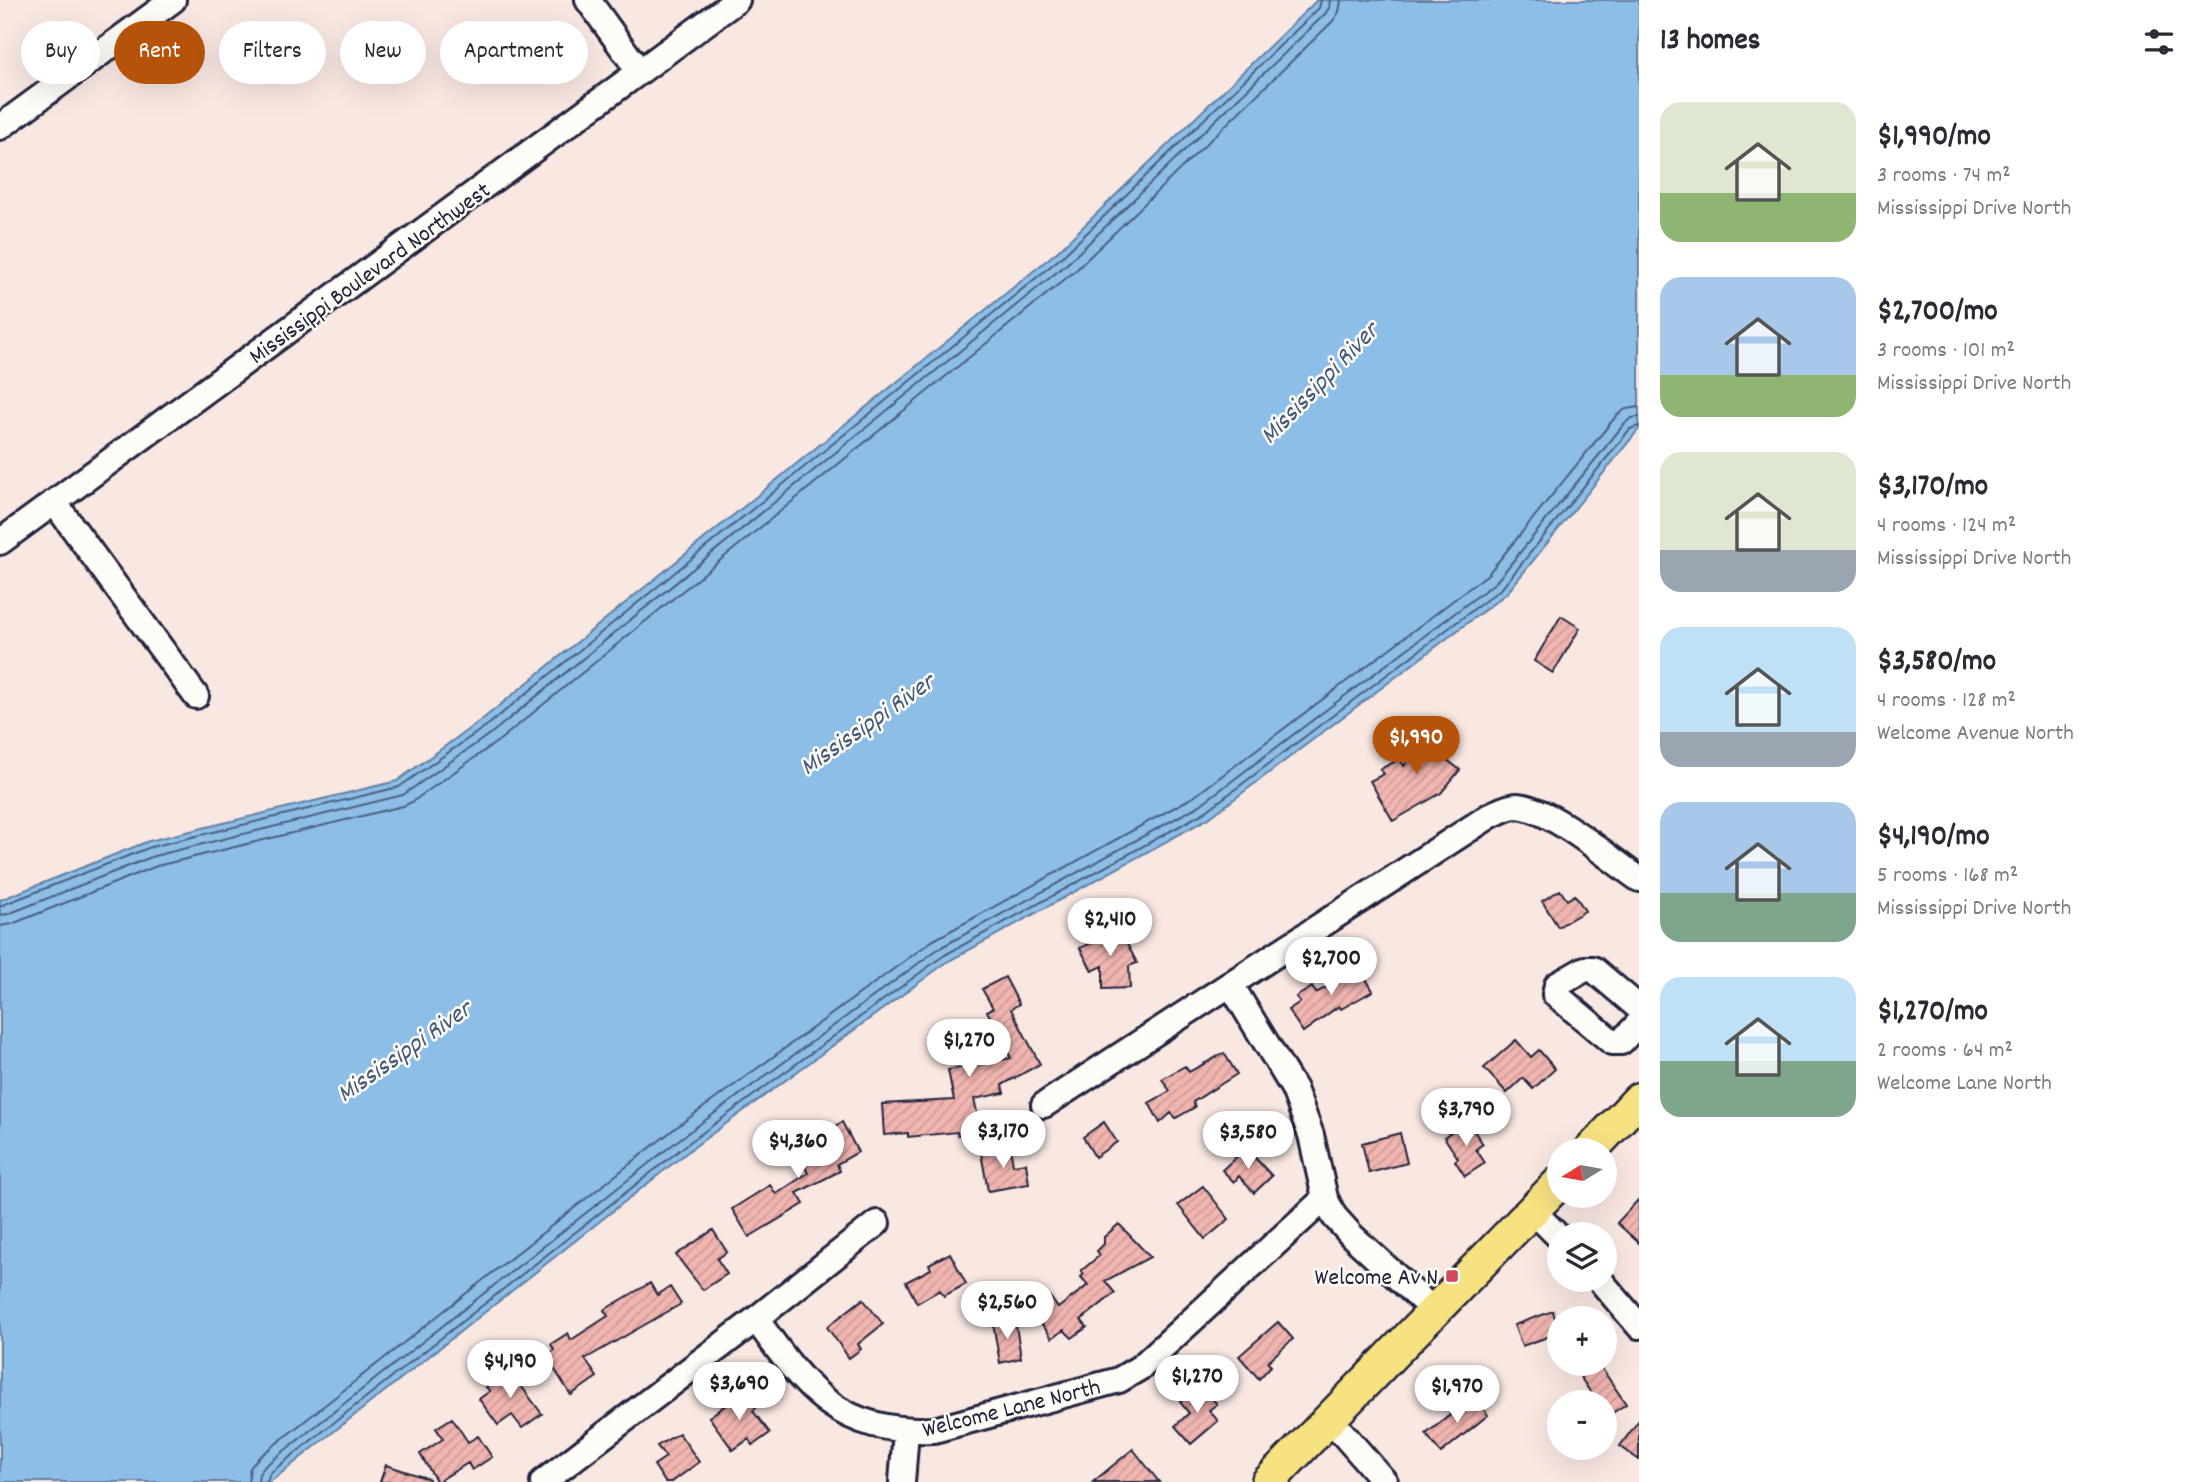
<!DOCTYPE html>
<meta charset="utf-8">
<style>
body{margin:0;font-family:Dekko,sans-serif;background:#f2f2f3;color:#2b2b33;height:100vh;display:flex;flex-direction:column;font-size:26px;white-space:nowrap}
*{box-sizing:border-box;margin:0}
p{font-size:23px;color:#7c7c81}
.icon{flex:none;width:38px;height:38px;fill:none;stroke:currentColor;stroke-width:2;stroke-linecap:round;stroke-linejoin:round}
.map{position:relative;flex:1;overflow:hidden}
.sheet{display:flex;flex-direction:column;background:#fff;width:560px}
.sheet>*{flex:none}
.guide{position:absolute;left:21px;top:21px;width:665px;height:63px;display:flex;gap:14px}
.needle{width:46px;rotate:259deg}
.buttons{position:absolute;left:1547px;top:1138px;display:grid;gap:14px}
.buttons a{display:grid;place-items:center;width:70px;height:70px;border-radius:50%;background:#fff;box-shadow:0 7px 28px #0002;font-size:35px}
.price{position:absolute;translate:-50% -60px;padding:0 16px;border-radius:24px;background:#fff;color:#222;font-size:23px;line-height:46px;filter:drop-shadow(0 2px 4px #0008)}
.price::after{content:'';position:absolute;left:50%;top:42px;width:21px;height:16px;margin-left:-10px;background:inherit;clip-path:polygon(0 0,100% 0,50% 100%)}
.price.active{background:#b45309;color:#fff}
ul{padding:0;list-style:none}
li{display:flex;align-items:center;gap:21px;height:175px;padding:0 21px}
li span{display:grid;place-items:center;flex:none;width:196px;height:140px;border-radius:21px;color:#555}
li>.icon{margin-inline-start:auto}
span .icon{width:84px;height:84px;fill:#fffc;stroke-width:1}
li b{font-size:30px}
h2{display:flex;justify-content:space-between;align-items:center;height:84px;padding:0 21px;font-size:30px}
.chip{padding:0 24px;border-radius:32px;background:#fff;box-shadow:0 7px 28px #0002;font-size:24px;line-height:63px}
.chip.active{background:#b45309;color:#fff}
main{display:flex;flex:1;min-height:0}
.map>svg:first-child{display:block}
</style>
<main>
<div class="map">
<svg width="1639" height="1482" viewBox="0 0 1639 1482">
<defs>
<pattern id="building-hatch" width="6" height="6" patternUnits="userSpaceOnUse" patternTransform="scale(1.75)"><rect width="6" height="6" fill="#f1b5b0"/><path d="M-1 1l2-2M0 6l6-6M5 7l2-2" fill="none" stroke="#ce9b98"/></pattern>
</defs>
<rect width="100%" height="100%" fill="#f9e7e2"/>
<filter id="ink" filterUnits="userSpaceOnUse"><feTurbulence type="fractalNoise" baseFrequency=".0143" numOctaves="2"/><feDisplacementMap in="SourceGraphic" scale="14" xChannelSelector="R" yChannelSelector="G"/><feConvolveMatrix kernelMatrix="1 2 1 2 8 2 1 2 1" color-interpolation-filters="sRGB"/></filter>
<g filter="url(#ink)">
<!-- water -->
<path fill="#8cbee8" stroke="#6280a3" stroke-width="2" d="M 1317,0 L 1639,0 L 1639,429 L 1507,593 L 1209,818 L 947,962 L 690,1150 L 270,1482 L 0,1482 L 0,900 L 149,841 L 397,781 L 484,718 L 1058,251 Z"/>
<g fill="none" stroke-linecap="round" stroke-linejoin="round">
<!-- shore -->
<path stroke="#4c6080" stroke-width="2" d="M 0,906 L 151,847 L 399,787 L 489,724 L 1063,256 L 1319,8 L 1321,0
M 0,915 L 8,914 L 154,856 L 403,795 L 494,731 L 1068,263 L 1325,14 L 1329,8 L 1330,0
M 0,926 L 12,924 L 157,866 L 403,806 L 412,802 L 501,739 L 1075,271 L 1333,21 L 1339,12 L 1341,0
M 248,1482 L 250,1468 L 258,1458 L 674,1129 L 932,941 L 1195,796 L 1488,574 L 1617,415 L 1626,409 L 1639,407
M 258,1482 L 259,1474 L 265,1466 L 681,1138 L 938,949 L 1200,805 L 1496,582 L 1625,423 L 1632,418 L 1639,417
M 267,1482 L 270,1473 L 686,1145 L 943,956 L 1205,812 L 1502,588 L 1630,429 L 1639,426"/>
</g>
<!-- building -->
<path fill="url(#building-hatch)" stroke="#22223b" stroke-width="2" d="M 1561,616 L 1580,628 L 1553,673 L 1534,661 Z
M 1434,726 L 1453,740 L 1441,755 L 1460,770 L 1441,793 L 1393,821 L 1370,781 L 1384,774 L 1380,769 L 1400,759 L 1404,766 Z
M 1560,890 L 1567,900 L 1575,895 L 1585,911 L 1558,927 L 1542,901 Z
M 1105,922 L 1113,938 L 1124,938 L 1137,963 L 1129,966 L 1130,988 L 1103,989 L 1103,966 L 1092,971 L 1080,948 L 1091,943 L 1091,930 Z
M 1355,960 L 1373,991 L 1341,1009 L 1339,1006 L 1303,1032 L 1288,1010 L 1300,1002 L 1296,997 L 1312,987 L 1316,993 L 1340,980 L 1335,972 Z
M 1005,977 L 1019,1004 L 1011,1009 L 1040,1064 L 1002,1085 L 1004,1093 L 974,1099 L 981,1130 L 958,1135 L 957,1132 L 908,1137 L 908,1133 L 884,1135 L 882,1104 L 954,1100 L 948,1070 L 1011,1058 L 987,1011 L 993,1008 L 982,989 Z
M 1516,1040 L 1531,1057 L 1539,1050 L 1555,1069 L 1533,1089 L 1523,1078 L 1507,1093 L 1484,1068 Z
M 1224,1053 L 1237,1074 L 1193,1102 L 1195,1107 L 1176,1118 L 1171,1113 L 1160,1123 L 1149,1103 L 1170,1091 L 1162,1079 L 1185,1066 L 1189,1072 Z
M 1467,1121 L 1483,1144 L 1476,1149 L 1485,1163 L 1465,1176 L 1455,1161 L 1458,1158 L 1444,1137 Z
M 842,1122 L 858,1152 L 837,1164 L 840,1171 L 797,1193 L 804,1204 L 749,1237 L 732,1209 L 770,1185 L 776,1194 L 808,1173 L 795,1148 Z
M 1104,1122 L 1117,1142 L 1095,1157 L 1083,1137 Z
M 1400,1133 L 1407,1163 L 1369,1173 L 1362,1143 Z
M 1010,1147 L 1013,1165 L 1026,1163 L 1029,1184 L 988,1191 L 981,1153 Z
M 1246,1148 L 1272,1176 L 1254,1193 L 1239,1176 L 1234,1182 L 1222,1170 Z
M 1203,1186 L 1229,1219 L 1205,1239 L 1178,1205 Z
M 1639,1199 L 1639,1243 L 1617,1223 Z
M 1119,1224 L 1150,1257 L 1105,1281 L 1115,1293 L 1081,1320 L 1087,1327 L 1072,1338 L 1064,1330 L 1052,1338 L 1032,1311 L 1050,1297 L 1058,1308 L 1088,1285 L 1081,1277 L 1084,1274 L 1081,1271 L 1100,1255 L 1097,1251 L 1104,1244 L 1104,1237 Z
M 713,1230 L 727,1252 L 717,1259 L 727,1274 L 703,1290 L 676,1255 Z
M 950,1253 L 966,1284 L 944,1296 L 940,1290 L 917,1303 L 906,1282 L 931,1269 L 929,1264 Z
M 650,1283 L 657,1295 L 670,1287 L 681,1304 L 585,1359 L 597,1377 L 571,1395 L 546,1356 L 554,1350 L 551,1344 L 568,1333 L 571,1340 L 608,1316 L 604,1310 Z
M 863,1299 L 883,1324 L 858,1344 L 861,1349 L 849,1358 L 827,1327 Z
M 1553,1311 L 1559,1333 L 1522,1346 L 1514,1325 Z
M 1015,1319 L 1021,1358 L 1000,1363 L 993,1323 Z
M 1278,1322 L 1293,1339 L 1267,1362 L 1271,1366 L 1259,1379 L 1239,1356 Z
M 1571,1363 L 1598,1363 L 1626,1404 L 1605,1418 L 1605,1402 L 1597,1402 Z
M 515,1365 L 525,1379 L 519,1383 L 542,1414 L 522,1428 L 512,1415 L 498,1425 L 479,1399 L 490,1391 L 486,1387 Z
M 1201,1385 L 1217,1404 L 1209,1410 L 1218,1421 L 1191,1444 L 1175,1426 L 1189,1413 L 1180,1402 Z
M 744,1392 L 756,1408 L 753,1411 L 770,1433 L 753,1445 L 749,1439 L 733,1450 L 709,1417 Z
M 1474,1396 L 1488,1415 L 1441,1453 L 1426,1434 Z
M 452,1418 L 468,1442 L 478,1436 L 492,1457 L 472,1470 L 468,1463 L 437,1482 L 420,1454 L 443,1439 L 436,1428 Z
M 1639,1420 L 1639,1460 L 1620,1446 Z
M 679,1433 L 699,1462 L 672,1482 L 665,1482 L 654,1465 L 666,1457 L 657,1446 Z
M 1133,1449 L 1159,1482 L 1093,1482 Z
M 386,1465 L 429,1479 L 428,1482 L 380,1482 Z"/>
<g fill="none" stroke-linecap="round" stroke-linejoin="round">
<defs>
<path id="minor" d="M 588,0 L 639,71
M 0,127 L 173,0
M 54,502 L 196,696
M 0,542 L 737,0
M 1231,985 L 1294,1089 L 1311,1135 L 1325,1198 L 1334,1216 L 1352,1236 L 1434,1311
M 1639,1008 L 1593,969 L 1585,969 L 1557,985 L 1555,994 L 1612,1042 L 1621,1042 L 1639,1023
M 1044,1105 L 1491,815 C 1498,812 1508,806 1517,806 C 1551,808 1610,859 1639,879
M 1533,1211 L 1559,1237
M 1599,1279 L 1639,1326
M 756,1319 C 807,1391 839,1433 934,1430 L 1119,1380 L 1141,1367 L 1325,1198
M 1331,1420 L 1385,1482
M 543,1482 L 756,1319 L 877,1223
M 902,1482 L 906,1431"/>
<path id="major" d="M 1591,1150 L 1639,1099
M 1268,1482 L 1559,1183"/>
</defs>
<!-- minor casing -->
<use href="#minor" stroke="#22223b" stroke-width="30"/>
<!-- major casing -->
<use href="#major" stroke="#22223b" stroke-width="37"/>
<!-- minor -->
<use href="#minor" stroke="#fdfcf7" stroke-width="24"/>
<!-- major -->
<use href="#major" stroke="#f7e281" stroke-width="32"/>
</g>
</g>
<!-- markers -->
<rect fill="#d1495b" stroke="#fdfcf7" stroke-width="2.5" x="1445" y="1269" width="14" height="14" rx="3.5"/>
<g text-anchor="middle" stroke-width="5" stroke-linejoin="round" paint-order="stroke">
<!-- street labels -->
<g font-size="24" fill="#22223b" stroke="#fdfcf7">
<text transform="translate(369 272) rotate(-36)" y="8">Mississippi Boulevard Northwest</text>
<text transform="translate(1011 1407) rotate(-14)" y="8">Welcome Lane North</text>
</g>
<!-- poi labels -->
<g font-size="24" fill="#22223b" stroke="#fdfcf7" text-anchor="end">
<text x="1438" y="1284">Welcome Av N</text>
</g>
<!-- water labels -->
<g font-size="26" font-style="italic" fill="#475978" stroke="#fdfcf7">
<text transform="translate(1318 382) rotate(-46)" y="9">Mississippi River</text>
<text transform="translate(866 723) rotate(-35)" y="9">Mississippi River</text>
<text transform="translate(403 1050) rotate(-35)" y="9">Mississippi River</text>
</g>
</g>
</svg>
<div class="buttons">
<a><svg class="needle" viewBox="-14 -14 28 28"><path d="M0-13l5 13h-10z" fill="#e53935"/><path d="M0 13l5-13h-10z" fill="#7c7c81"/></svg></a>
<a><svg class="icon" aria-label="layers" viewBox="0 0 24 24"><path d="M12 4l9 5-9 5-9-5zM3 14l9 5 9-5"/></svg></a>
<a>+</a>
<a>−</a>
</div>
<b class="price active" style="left:1416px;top:776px">$1,990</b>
<b class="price" style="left:1110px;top:958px">$2,410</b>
<b class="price" style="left:1331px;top:997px">$2,700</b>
<b class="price" style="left:969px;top:1079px">$1,270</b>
<b class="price" style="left:1466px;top:1148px">$3,790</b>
<b class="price" style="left:1003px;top:1170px">$3,170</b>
<b class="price" style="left:1248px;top:1171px">$3,580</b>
<b class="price" style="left:798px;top:1180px">$4,360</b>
<b class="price" style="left:1007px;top:1341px">$2,560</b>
<b class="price" style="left:510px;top:1400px">$4,190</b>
<b class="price" style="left:1197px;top:1415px">$1,270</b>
<b class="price" style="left:739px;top:1422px">$3,690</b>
<b class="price" style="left:1457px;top:1425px">$1,970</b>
<div class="guide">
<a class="chip">Buy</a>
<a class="chip active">Rent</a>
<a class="chip">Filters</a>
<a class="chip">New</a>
<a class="chip">Apartment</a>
</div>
</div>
<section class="sheet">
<h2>13 homes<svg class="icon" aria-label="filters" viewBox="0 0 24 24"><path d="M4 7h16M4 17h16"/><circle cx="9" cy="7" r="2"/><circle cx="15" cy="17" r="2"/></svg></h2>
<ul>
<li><span style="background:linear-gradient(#dfe7d0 65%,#8fb573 0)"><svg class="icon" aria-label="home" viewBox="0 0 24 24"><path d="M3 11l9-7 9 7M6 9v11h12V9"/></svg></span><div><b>$1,990/mo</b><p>3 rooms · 74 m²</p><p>Mississippi Drive North</p></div></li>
<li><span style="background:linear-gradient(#a9c7e8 70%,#8fb573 0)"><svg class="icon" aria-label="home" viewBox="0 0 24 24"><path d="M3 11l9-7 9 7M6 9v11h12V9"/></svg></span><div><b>$2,700/mo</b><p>3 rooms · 101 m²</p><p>Mississippi Drive North</p></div></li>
<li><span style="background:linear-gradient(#dfe7d0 70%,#9aa5b1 0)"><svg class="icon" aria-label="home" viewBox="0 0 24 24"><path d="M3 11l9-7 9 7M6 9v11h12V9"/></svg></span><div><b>$3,170/mo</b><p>4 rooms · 124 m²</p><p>Mississippi Drive North</p></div></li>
<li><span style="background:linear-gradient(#bfe0f5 75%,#9aa5b1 0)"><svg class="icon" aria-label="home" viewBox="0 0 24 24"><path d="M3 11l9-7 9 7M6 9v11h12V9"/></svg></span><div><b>$3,580/mo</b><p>4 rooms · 128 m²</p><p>Welcome Avenue North</p></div></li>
<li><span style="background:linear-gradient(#a9c7e8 65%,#7fa58c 0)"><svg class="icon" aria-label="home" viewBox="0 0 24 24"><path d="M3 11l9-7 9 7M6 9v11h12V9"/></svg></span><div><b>$4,190/mo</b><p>5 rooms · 168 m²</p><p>Mississippi Drive North</p></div></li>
<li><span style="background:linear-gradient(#bfe0f5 60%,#7fa58c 0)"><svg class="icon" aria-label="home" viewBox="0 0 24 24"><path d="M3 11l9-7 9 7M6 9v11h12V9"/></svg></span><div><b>$1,270/mo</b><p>2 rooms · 64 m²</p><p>Welcome Lane North</p></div></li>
</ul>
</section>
</main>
